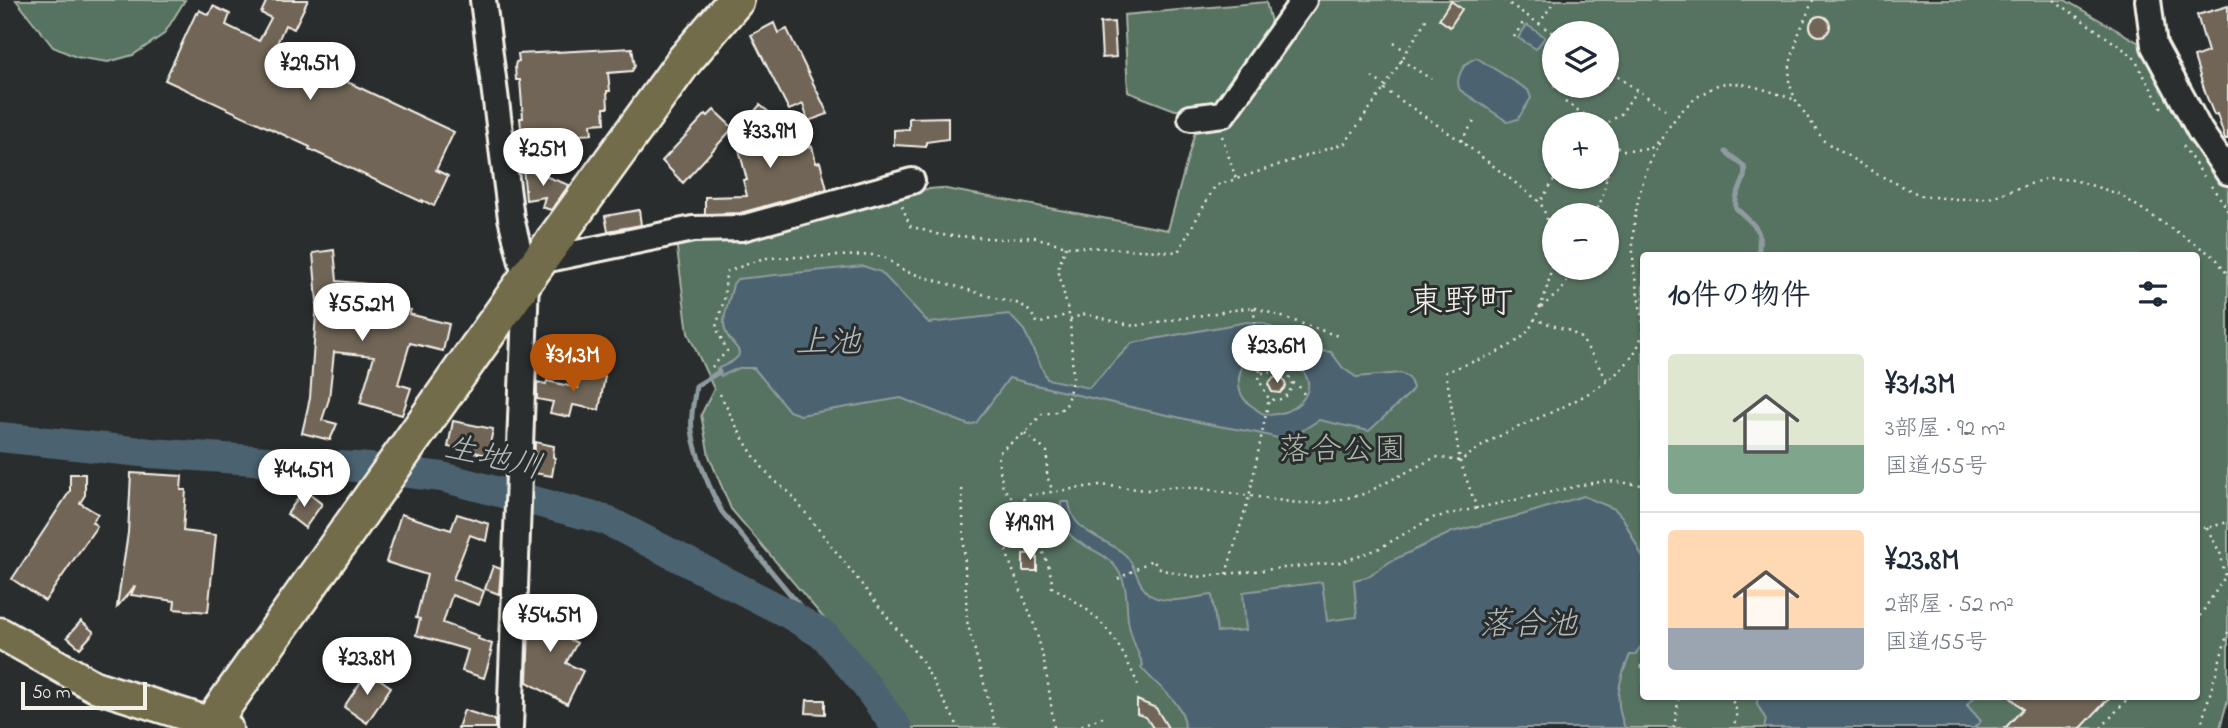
<!DOCTYPE html>
<html lang="ja">
<meta charset="utf-8">
<style>
body{margin:0;font-family:"Indie Flower","Klee One",sans-serif;background:#f2f2f3;color:#1f2937;height:100vh;display:flex;flex-direction:column;font-size:26px;white-space:nowrap}
*{box-sizing:border-box;margin:0}
p{font-size:23px;color:#747a83}
.icon{flex:none;width:38px;height:38px;fill:none;stroke:currentColor;stroke-width:2;stroke-linecap:round;stroke-linejoin:round}
.map{position:relative;flex:1;overflow:hidden}
.sheet{position:absolute;left:1640px;top:252px;width:560px;height:448px;display:flex;flex-direction:column;background:#fff;border-radius:7px;box-shadow:0 2px 5px #0004}
.sheet>*{flex:none}
.controls{position:absolute;left:1542px;top:21px;display:grid;gap:14px}
.controls a{display:grid;place-items:center;width:77px;height:77px;border-radius:50%;background:#fff;box-shadow:0 2px 5px #0004;font-size:35px}
.scale{position:absolute;left:21px;bottom:18px;width:126px;box-sizing:border-box;padding-left:7px;border:4px solid #f4f1e8;border-top:0;font-size:19px;line-height:24px;white-space:nowrap;color:#f4f1e8;-webkit-text-stroke:5px #2a2d2e;paint-order:stroke}
.price{position:absolute;translate:-50% -60px;padding:0 16px;border-radius:24px;background:#fff;color:#222;font-size:23px;line-height:46px;filter:drop-shadow(0 2px 4px #0008)}
.price::after{content:'';position:absolute;left:50%;top:42px;width:21px;height:16px;margin-left:-10px;background:inherit;clip-path:polygon(0 0,100% 0,50% 100%)}
.price.current{background:#b45309;color:#fff}
ul{padding:0;list-style:none}
li{display:flex;align-items:center;gap:21px;height:175px;padding:0 28px}
li+li{border-top:2px solid #e0e1e3}
li span{display:grid;place-items:center;flex:none;width:196px;height:140px;border-radius:7px;color:#555}
li>.icon{margin-inline-start:auto}
span .icon{width:84px;height:84px;fill:#fffc;stroke-width:1}
li b{font-size:30px}
h2{display:flex;justify-content:space-between;align-items:center;height:84px;padding:0 28px;font-size:30px}
.map>svg:first-child{display:block}
</style>
<div class="map">
<svg width="2228" height="728" viewBox="0 0 2228 728">
<rect width="100%" height="100%" fill="#2a2d2e"/>
<filter id="ink" filterUnits="userSpaceOnUse"><feTurbulence type="fractalNoise" baseFrequency=".0143" numOctaves="2"/><feDisplacementMap in="SourceGraphic" scale="14" xChannelSelector="R" yChannelSelector="G"/><feConvolveMatrix kernelMatrix="1 2 1 2 8 2 1 2 1" color-interpolation-filters="sRGB"/></filter>
<g filter="url(#ink)">
<!-- green -->
<path fill="#567261" stroke="#a5b2a4" stroke-width="2" fill-rule="evenodd" d="M 16,0 L 185,0 L 164,34 L 133,55 L 108,62 L 76,57 L 53,47 Z
M 1315,0 L 2065,0 L 2146,47 L 2193,136 L 2228,185 L 2228,699 L 2220,728 L 908,728 L 896,707 L 861,662 L 731,509 L 709,456 L 701,415 L 714,389 L 688,333 L 676,241 L 905,191 L 941,188 L 1168,230 L 1196,128 ZM 1554,33 L 1606,33 L 1606,86 L 1554,86 ZM 1554,124 L 1606,124 L 1606,177 L 1554,177 ZM 1554,215 L 1606,215 L 1606,268 L 1554,268 ZM 1643,256 L 2196,256 L 2196,696 L 1643,696 Z
M 1266,2 L 1273,30 L 1215,108 L 1175,110 L 1128,92 L 1124,15 Z"/>
<!-- water -->
<path fill="#4b636f" stroke="#8f9c9f" stroke-width="2" fill-rule="evenodd" d="M 1527,25 L 1545,37 L 1536,49 L 1518,38 Z
M 1477,58 L 1528,90 L 1531,98 L 1518,119 L 1508,122 L 1460,90 C 1454,78 1464,61 1477,58 Z
M 863,266 L 881,272 L 929,323 L 1009,314 L 1024,330 L 1047,379 L 1089,388 L 1132,343 L 1247,322 L 1263,323 L 1318,351 L 1331,352 L 1343,368 L 1356,377 L 1401,373 L 1409,378 L 1413,388 L 1409,394 L 1369,431 L 1319,420 L 1286,441 C 1260,431 1235,430 1208,424 C 1142,409 1075,396 1009,378 L 976,423 L 969,425 L 901,398 L 800,415 L 789,411 L 754,368 L 739,368 L 721,376 L 717,369 C 762,350 724,349 724,323 C 724,311 731,296 733,284 L 737,279 ZM 1259,341 C 1268,344 1275,349 1283,354 C 1293,361 1305,368 1308,382 C 1311,402 1283,418 1265,414 C 1259,413 1257,409 1252,406 C 1229,391 1241,364 1252,344 Z
M 1583,496 L 1615,509 L 1623,518 L 1643,558 L 1643,643 L 1635,655 L 1630,655 C 1618,682 1614,701 1625,728 L 1185,728 C 1185,701 1156,687 1141,667 L 1143,665 C 1137,650 1130,636 1128,620 C 1126,604 1128,586 1119,572 C 1100,540 1060,554 1061,502 L 1069,502 C 1072,532 1100,536 1122,552 C 1137,563 1136,587 1152,596 C 1168,605 1194,597 1212,595 L 1217,632 L 1246,630 L 1243,592 L 1322,582 L 1327,621 L 1357,617 L 1354,580 L 1367,577 L 1391,561 L 1452,532 L 1522,515 Z
M 1758,696 L 1975,697 L 1967,705 L 1981,721 L 1974,728 L 1764,728 L 1766,720 L 1757,704 Z"/>
<g fill="none" stroke-linecap="round" stroke-linejoin="round">
<!-- stream -->
<path stroke="#8f9c9f" stroke-width="5" d="M 1726,152 L 1744,166 C 1748,183 1733,192 1736,208 C 1755,227 1763,226 1758,256
M 719,372 L 696,386 C 694,401 690,415 692,430 C 695,454 710,490 722,512 L 825,636"/>
<!-- river -->
<path stroke="#4b636f" stroke-width="30" d="M 0,437 L 151,453 L 370,468 L 442,477 L 606,520 L 789,614 L 825,636 L 862,680 L 897,728"/>
</g>
<!-- building -->
<path fill="#706556" stroke="#f4f1e8" stroke-width="2" d="M 267,0 L 308,0 L 294,29 L 285,25 L 275,48 L 454,132 L 436,170 L 448,176 L 434,206 L 422,200 L 422,202 L 309,149 L 310,147 L 165,80 L 196,13 L 198,14 L 199,10 L 209,15 L 213,6 L 230,14 L 226,25 L 259,41 L 271,18 L 261,13 Z
M 1451,1 L 1462,9 L 1450,27 L 1439,19 Z
M 2228,6 L 2228,139 L 2225,139 L 2217,114 L 2214,115 L 2206,95 L 2194,57 L 2208,52 L 2197,15 Z
M1810 26a10 10 0 1 1 20 0a10 10 0 1 1-20 0Z
M 1114,22 L 1116,57 L 1102,58 L 1100,23 Z
M 774,23 L 778,33 L 787,29 L 828,114 L 808,121 L 803,104 L 789,110 L 751,35 Z
M 632,48 L 635,66 L 632,71 L 608,73 L 610,91 L 607,91 L 608,108 L 604,108 L 605,123 L 591,124 L 592,134 L 568,136 L 566,162 L 524,159 L 520,118 L 523,118 L 520,80 L 516,80 L 515,66 L 516,62 L 519,61 L 518,54 Z
M 760,105 L 776,118 L 750,148 L 799,140 L 800,149 L 812,146 L 816,163 L 820,162 L 827,189 L 740,213 L 705,214 L 705,197 L 747,196 L 743,180 L 747,180 L 735,134 Z
M 714,110 L 733,128 L 683,183 L 662,161 L 706,114 L 708,116 Z
M 948,117 L 948,139 L 926,142 L 926,147 L 894,145 L 894,130 L 909,129 L 909,118 Z
M 523,168 L 569,185 L 551,210 L 542,207 L 545,197 L 526,200 Z
M 639,210 L 641,225 L 608,231 L 605,216 Z
M 334,250 L 337,281 L 376,285 L 374,300 L 411,310 L 409,314 L 449,324 L 443,351 L 410,343 L 398,384 L 411,388 L 402,415 L 360,403 L 374,356 L 334,352 L 329,399 L 322,420 L 337,424 L 330,440 L 302,433 L 310,398 L 317,301 L 313,253 Z
M 581,371 L 605,376 L 599,410 L 573,405 L 570,417 L 550,413 L 553,402 L 537,399 L 537,382 L 546,384 L 547,381 L 578,388 Z
M 1274,377 L 1283,378 L 1286,386 L 1280,393 L 1272,392 L 1268,384 Z
M 453,421 L 493,429 L 488,455 L 448,447 Z
M 535,442 L 554,446 L 553,457 L 555,458 L 552,476 L 534,473 Z
M 131,473 L 182,476 L 181,490 L 186,490 L 183,531 L 216,535 L 208,612 L 174,609 L 175,601 L 131,595 L 135,586 L 117,607 L 128,533 Z
M 70,474 L 85,474 L 85,495 L 80,503 L 98,514 L 92,522 L 97,526 L 45,601 L 12,579 L 70,491 Z
M 304,490 L 322,504 L 305,528 L 287,514 Z
M 401,514 L 451,530 L 457,514 L 489,524 L 486,541 L 470,535 L 453,579 L 484,591 L 479,605 L 452,595 L 443,623 L 479,636 L 478,639 L 492,644 L 490,652 L 492,652 L 484,678 L 462,671 L 468,650 L 416,635 L 420,619 L 416,618 L 427,575 L 386,562 Z
M 1037,553 L 1037,571 L 1023,571 L 1023,554 Z
M 493,566 L 501,569 L 499,594 L 485,589 Z
M 530,600 L 561,606 L 556,632 L 577,643 L 566,663 L 583,671 L 567,704 L 527,682 Z
M 81,621 L 94,632 L 80,648 L 67,637 Z
M 368,671 L 391,687 L 367,723 L 344,707 Z
M 2009,696 L 2111,696 L 2081,728 L 2005,728 L 2023,709 Z
M 807,700 L 825,700 L 825,714 L 806,713 Z
M 1137,700 L 1156,708 L 1168,728 L 1153,728 L 1146,717 L 1137,714 Z
M 464,710 L 495,720 L 495,728 L 458,728 Z"/>
<g fill="none" stroke-linecap="round" stroke-linejoin="round">
<defs>
<path id="minor" d="M 483,0 L 511,218 L 526,279 L 510,728
M 2148,0 L 2154,46 L 2200,131 L 2228,172
M 1191,118 L 1223,114 L 1304,0
M 539,261 L 693,229 L 742,228 L 912,181"/>
<path id="major" d="M 0,633 L 94,686 L 227,728"/>
<path id="highway" d="M 208,728 L 526,279 L 684,61 L 736,0"/>
</defs>
<!-- minor casing -->
<use href="#minor" stroke="#f4f1e8" stroke-width="30"/>
<!-- major casing -->
<use href="#major" stroke="#f4f1e8" stroke-width="35"/>
<!-- highway casing -->
<use href="#highway" stroke="#f4f1e8" stroke-width="40"/>
<!-- path -->
<path stroke="#f4f1e8" stroke-width="2.5" stroke-dasharray="2 5" stroke-linecap="butt" d="M 1504,0 L 1554,34
M 1813,0 L 1799,33 L 1790,64 L 1789,82 L 1795,99 L 1824,141 L 1875,173 L 1922,196 L 1956,199 L 1989,198 L 2048,178 L 2074,180 L 2119,194 L 2215,257 L 2228,275
M 2054,0 L 2133,56 L 2164,112
M 1539,24 L 1555,0
M 1514,37 L 1524,21
M 1394,43 L 1406,51
M 1542,55 L 1551,39
M 1401,60 L 1431,79
M 1606,69 L 1665,109
M 1372,77 L 1385,86
M 1384,89 L 1461,141 L 1540,202 L 1556,177
M 1565,102 L 1593,120
M 1591,124 L 1593,120 L 1606,124 L 1621,114 L 1636,91
M 1606,124 L 1609,143 L 1622,150 L 1650,149 L 1658,141
M 1222,136 L 1236,179
M 1461,141 L 1475,120
M 2183,146 L 2205,178
M 2211,186 L 2223,202 L 2228,212
M 902,206 L 910,226 L 940,235 L 1005,239 L 1034,237 L 1066,246 L 1178,252 L 1215,186 L 1345,143 L 1384,89 L 1427,18
M 1595,215 L 1602,198 L 1614,146
M 1066,246 L 1058,269 L 1070,319 L 1073,377 L 1066,406 L 1057,412 L 1042,414 L 1025,433 L 1001,450 L 998,459 L 1003,488 L 1017,503 L 1000,523 C 1007,525 1016,526 1022,529 C 1040,538 1052,568 1052,587 C 1103,615 1117,637 1140,689
M 1541,307 L 1561,291 L 1575,268
M 1070,319 L 1085,314 L 1134,326 L 1253,307 L 1341,337
M 1534,319 L 1570,331 L 1582,339 L 1608,381
M 1643,322 C 1638,296 1632,270 1633,243 C 1633,192 1659,117 1707,91 C 1711,89 1716,85 1721,84 C 1740,79 1774,93 1793,99
M 712,367 L 727,351 L 716,327 L 724,300 L 726,272 L 764,258 L 873,255 L 886,258 L 904,271 L 1009,302 C 1025,303 1030,311 1038,324 L 1069,314
M 1262,373 L 1277,372 L 1292,379 C 1293,393 1283,403 1269,399
M 1293,383 L 1298,385 L 1304,394
M 720,394 C 739,431 755,469 790,493 L 921,660 L 959,728
M 1025,433 L 1047,452 L 1047,476 L 1053,492
M 962,489 L 967,621 L 996,728
M 1017,503 L 1030,495 L 1100,485 L 1147,490 L 1170,487 L 1198,488 L 1297,503 L 1325,503 L 1364,494 L 1436,457 L 1460,461 C 1471,454 1481,446 1492,440 C 1537,415 1637,387 1643,328
M 1477,509 L 1460,461 L 1446,372 C 1471,361 1511,352 1528,331 C 1531,327 1534,321 1536,316 C 1554,279 1559,239 1540,202
M 1000,523 C 1005,561 1025,595 1036,631 C 1046,663 1050,696 1054,728
M 2196,527 L 2207,528 L 2228,522
M 2207,528 L 2221,555 L 2225,577
M 1226,574 L 1249,497 L 1269,399 L 1259,380 L 1261,358 L 1253,307
M 1118,579 L 1152,560 L 1162,570 L 1196,577 L 1342,562 L 1378,549 L 1432,518 L 1592,483 L 1609,481 L 1643,485
M 2196,622 L 2228,572
M 1640,667 L 1643,665
M 1728,696 C 1738,707 1738,714 1733,728
M 1075,728 L 1103,717
M 1674,728 L 1679,696
M 2101,728 L 2130,696
M 2200,728 L 2228,632"/>
<!-- minor -->
<use href="#minor" stroke="#2a2d2e" stroke-width="24"/>
<!-- major -->
<use href="#major" stroke="#736c4b" stroke-width="30"/>
<!-- highway -->
<use href="#highway" stroke="#736c4b" stroke-width="35"/>
</g>
</g>
<g text-anchor="middle" stroke-width="6" stroke-linejoin="round" paint-order="stroke">
<!-- park labels -->
<g font-size="32" fill="#adb8ab" stroke="#2a2d2e">
<text x="1342" y="459">落合公園</text>
</g>
<!-- water labels -->
<g font-size="33" font-style="italic" fill="#b0b8b8" stroke="#2a2d2e">
<text x="828" y="352">上池</text>
<text transform="translate(494 455) rotate(13)" y="12">生地川</text>
<text x="1528" y="634">落合池</text>
</g>
<!-- quarter labels -->
<g font-size="35" fill="#f4f1e8" stroke="#2a2d2e">
<text x="1461" y="312">東野町</text>
</g>
</g>
</svg>
<div class="controls">
<a><svg class="icon" aria-label="layers" viewBox="0 0 24 24"><path d="M12 4l9 5-9 5-9-5zM3 14l9 5 9-5"/></svg></a>
<a>+</a>
<a>−</a>
</div>
<div class="scale">50 m</div>
<b class="price" style="left:310px;top:102px">¥29.5M</b>
<b class="price" style="left:770px;top:170px">¥33.9M</b>
<b class="price" style="left:543px;top:188px">¥25M</b>
<b class="price" style="left:362px;top:343px">¥55.2M</b>
<b class="price" style="left:1277px;top:385px">¥23.6M</b>
<b class="price current" style="left:573px;top:394px">¥31.3M</b>
<b class="price" style="left:304px;top:509px">¥44.5M</b>
<b class="price" style="left:1030px;top:562px">¥19.9M</b>
<b class="price" style="left:550px;top:654px">¥54.5M</b>
<b class="price" style="left:367px;top:697px">¥23.8M</b>
<section class="sheet">
<h2>10件の物件<svg class="icon" aria-label="filters" viewBox="0 0 24 24"><path d="M4 7h16M4 17h16"/><circle cx="9" cy="7" r="2"/><circle cx="15" cy="17" r="2"/></svg></h2>
<ul>
<li><span style="background:linear-gradient(#dfe7d0 65%,#7fa58c 0)"><svg class="icon" aria-label="home" viewBox="0 0 24 24"><path d="M3 11l9-7 9 7M6 9v11h12V9"/></svg></span><div><b>¥31.3M</b><p>3部屋 · 92 m²</p><p>国道155号</p></div></li>
<li><span style="background:linear-gradient(#ffd9b3 70%,#9aa5b1 0)"><svg class="icon" aria-label="home" viewBox="0 0 24 24"><path d="M3 11l9-7 9 7M6 9v11h12V9"/></svg></span><div><b>¥23.8M</b><p>2部屋 · 52 m²</p><p>国道155号</p></div></li>
</ul>
</section>
</div>
